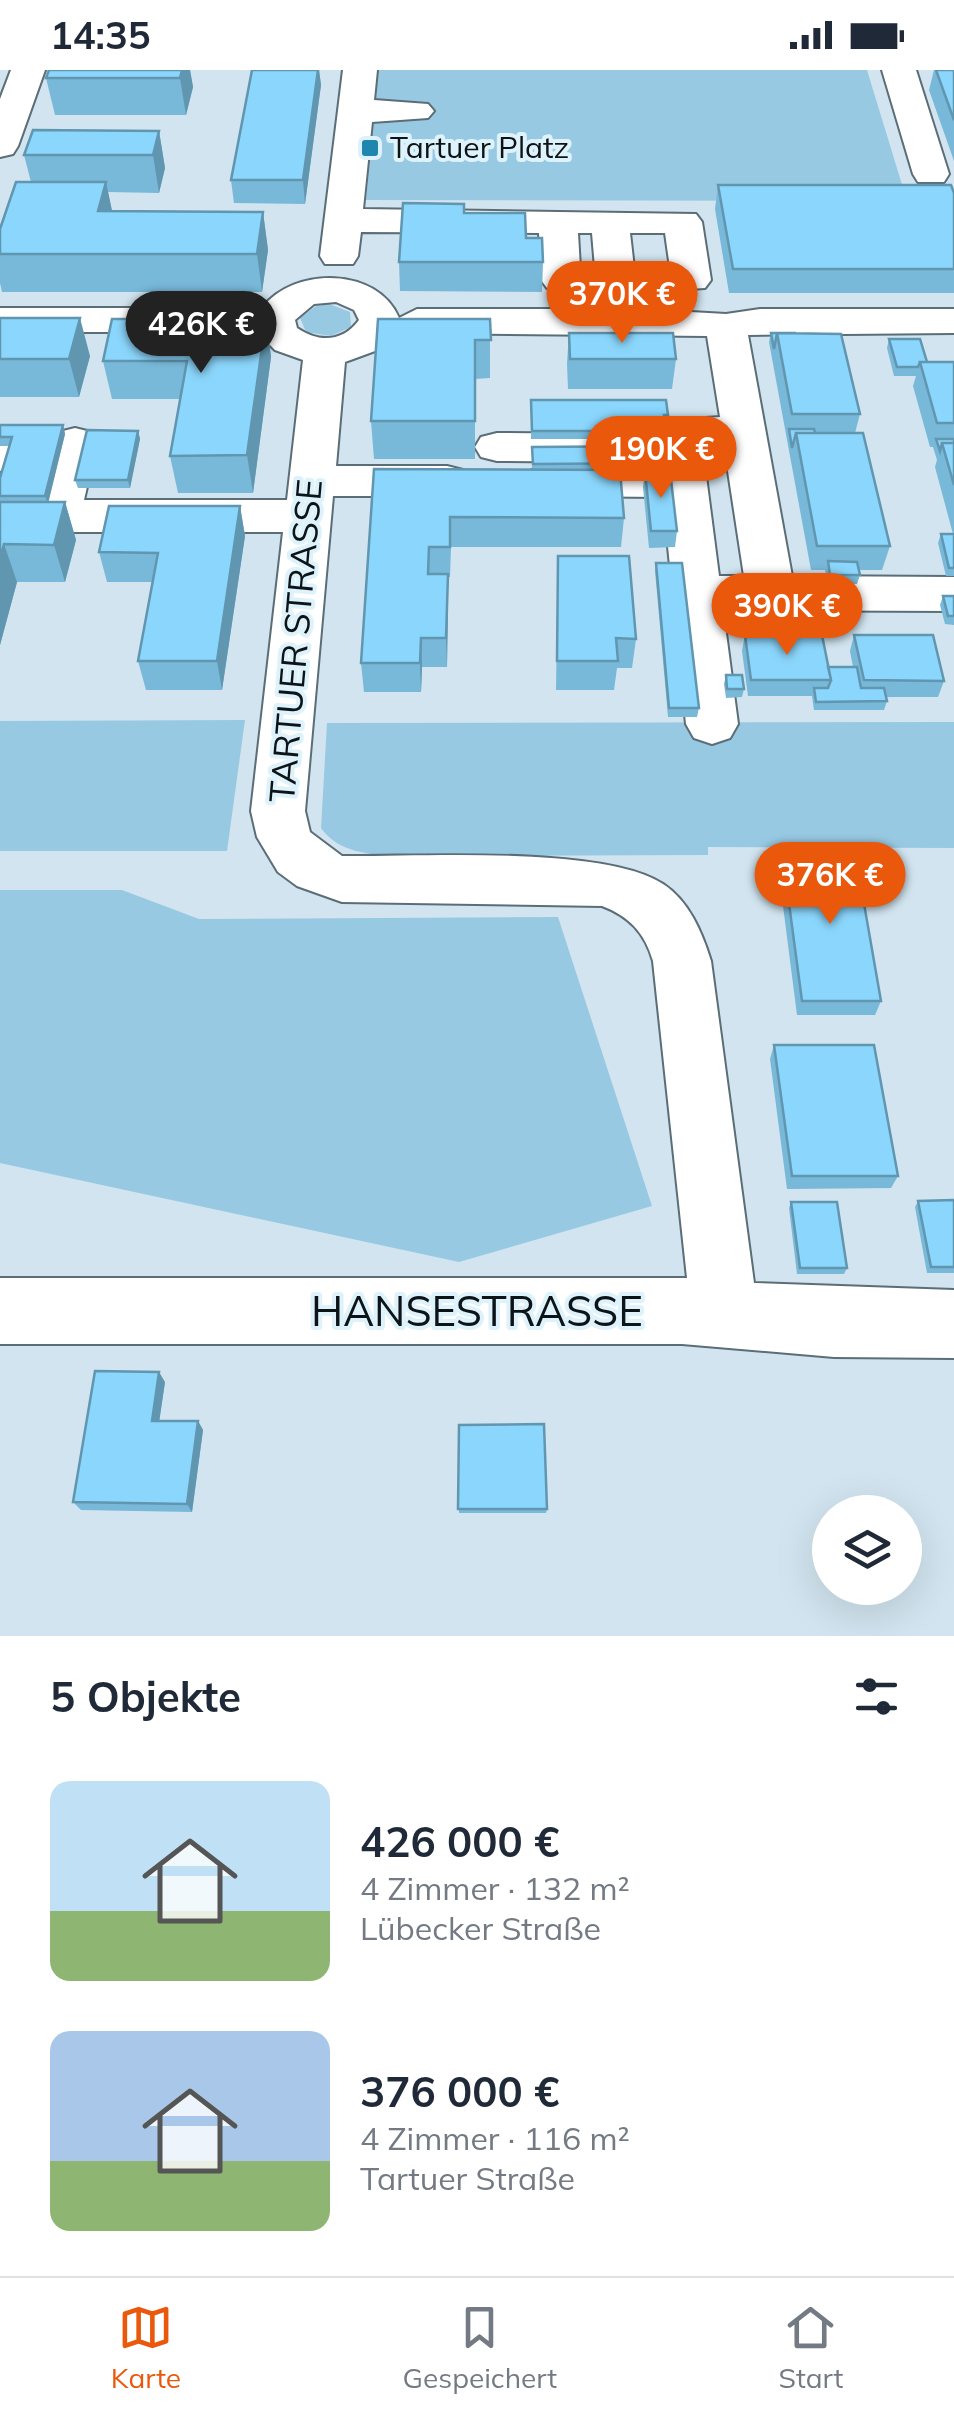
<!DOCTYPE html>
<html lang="de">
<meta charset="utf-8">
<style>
body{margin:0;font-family:Mulish,sans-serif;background:#f2f2f3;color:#1f2937;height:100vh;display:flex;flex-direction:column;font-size:38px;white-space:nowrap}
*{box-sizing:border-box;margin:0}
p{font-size:32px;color:#747a83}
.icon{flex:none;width:55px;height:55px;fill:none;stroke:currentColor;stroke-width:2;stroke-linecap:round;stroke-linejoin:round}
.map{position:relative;height:1566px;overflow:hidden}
.side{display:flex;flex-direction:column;background:#fff;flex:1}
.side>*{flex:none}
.buttons{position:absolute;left:812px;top:1425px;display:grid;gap:20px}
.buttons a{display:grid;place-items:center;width:110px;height:110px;border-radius:50%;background:#fff;box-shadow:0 10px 40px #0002;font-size:50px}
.price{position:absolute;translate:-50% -85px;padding:0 22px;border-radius:35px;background:#ea580c;color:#fff;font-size:32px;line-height:65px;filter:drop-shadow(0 2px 5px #0008)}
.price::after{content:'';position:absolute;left:50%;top:60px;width:30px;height:22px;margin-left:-15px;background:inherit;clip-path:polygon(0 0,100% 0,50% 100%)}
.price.current{background:#222;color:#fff}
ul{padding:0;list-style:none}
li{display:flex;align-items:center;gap:30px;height:250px;padding:0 50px}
li span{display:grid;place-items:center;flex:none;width:280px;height:200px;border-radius:20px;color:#555}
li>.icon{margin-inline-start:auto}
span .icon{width:120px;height:120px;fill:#fffc;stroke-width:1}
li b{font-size:42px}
h2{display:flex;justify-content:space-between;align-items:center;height:120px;padding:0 50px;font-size:42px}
.status{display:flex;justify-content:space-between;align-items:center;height:70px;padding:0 50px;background:#fff;direction:ltr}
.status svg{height:28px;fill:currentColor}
.menu{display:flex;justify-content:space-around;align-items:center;height:140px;border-top:2px solid #e0e1e3;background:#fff;font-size:28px;color:#747a83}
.menu a{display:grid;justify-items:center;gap:5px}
.menu .current{color:#ea580c}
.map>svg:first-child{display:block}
</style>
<div class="status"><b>14:35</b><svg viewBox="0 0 49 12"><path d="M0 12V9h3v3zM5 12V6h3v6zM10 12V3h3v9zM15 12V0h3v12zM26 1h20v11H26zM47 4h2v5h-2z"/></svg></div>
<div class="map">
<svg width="954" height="1566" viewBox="0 0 954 1566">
<rect width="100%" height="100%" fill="#d1e4ef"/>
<!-- green -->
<path fill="#98c9e3" d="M 378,0 L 867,0 L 907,131 L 366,130 Z
M 329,234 L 350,242 L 351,257 L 331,266 L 306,262 L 300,248 L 316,236 Z
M 245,650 L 227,781 L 0,781 L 0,651 Z
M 954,652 L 954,778 L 708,777 L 708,785 L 397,786 C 368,784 339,783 321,758 L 327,653 Z
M 0,820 L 122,820 L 199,849 L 558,847 L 652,1136 L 459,1192 L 0,1093 Z"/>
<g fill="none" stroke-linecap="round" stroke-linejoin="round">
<defs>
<path id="minor" d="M 11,0 L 45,0 L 18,76 L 13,84 L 0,87 L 0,29 Z
M 343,0 L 377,0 L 374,30 L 428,34 L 434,41 L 428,48 L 372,52 L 363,139 L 696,144 L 702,152 L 711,210 L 705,218 L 636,222 L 638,239 L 726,244 L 760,239 L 954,239 L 954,263 L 748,265 L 792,506 L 954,507 L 954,541 L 723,540 L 738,654 L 730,668 L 712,674 L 694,668 L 686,654 L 663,427 L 548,426 L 532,422 L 526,411 L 532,400 L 548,396 L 660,397 L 656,361 L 663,351 L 720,347 L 707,266 L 417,263 L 403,260 L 398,253 L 375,281 L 345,292 L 336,396 L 447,396 L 463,400 L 469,411 L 463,422 L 447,426 L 333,426 L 305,741 L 310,762 L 342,786 C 419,787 604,775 663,814 C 689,831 702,862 711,891 L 754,1213 L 954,1220 L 954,1288 L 834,1287 L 682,1274 L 0,1274 L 0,1208 L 687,1208 L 653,891 C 645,863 629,846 602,836 L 342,832 L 297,816 L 278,802 L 257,767 L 251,741 L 283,462 L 0,462 L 0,430 L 38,430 L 59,362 L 75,358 L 91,362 L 97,372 L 84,430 L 287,430 L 303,290 L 275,280 L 257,262 L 0,262 L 0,238 L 262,238 C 294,196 378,197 399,248 L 417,239 L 598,239 L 596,222 L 547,218 L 541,210 L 539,163 L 361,162 L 358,186 L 353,194 L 325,194 L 320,186 ZM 578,163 L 592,163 L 595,198 L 580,198 ZM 630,163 L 665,163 L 670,198 L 634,198 ZM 336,232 L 354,240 L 359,250 C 343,272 319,273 297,258 L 295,250 L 314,234 ZM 702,375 L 724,375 L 744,506 L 719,506 Z
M 882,0 L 916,0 L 949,104 L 944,112 L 918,112 L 913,104 Z
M 497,363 L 602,364 L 618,368 L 624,378 L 618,388 L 602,392 L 497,391 L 481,387 L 475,377 L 481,367 Z
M 0,367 L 18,371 L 24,381 L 16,397 L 0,401 Z"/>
</defs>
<!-- minor casing -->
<use href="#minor" stroke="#5b6d76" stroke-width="4"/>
<!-- minor -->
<use href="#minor" fill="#fff" fill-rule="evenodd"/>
</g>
<!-- wall -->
<path fill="#78b8d9" d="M 190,0 L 193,17 L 186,45 L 55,45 L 46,8 Z
M 252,0 L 319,0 L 321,15 L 305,134 L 234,133 L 231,110 Z
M 934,0 L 954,0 L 954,91 L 929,20 Z
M 159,61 L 165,98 L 159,123 L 108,122 L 112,142 L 263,142 L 268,180 L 262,222 L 2,222 L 0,213 L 0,159 L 31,112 L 24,85 Z
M 718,115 L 954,123 L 954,223 L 729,223 L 715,139 Z
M 465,143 L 526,168 L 543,192 L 542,222 L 400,221 L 399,192 Z
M 0,248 L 90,286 L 79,327 L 0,327 Z
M 266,249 L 271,287 L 253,423 L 178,423 L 170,386 L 180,329 L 112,329 L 103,291 Z
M 490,249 L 490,308 L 475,309 L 475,389 L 374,389 L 371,351 Z
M 569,263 L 676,289 L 672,319 L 568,319 L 567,293 Z
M 771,263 L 841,264 L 860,344 L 855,363 L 890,476 L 882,500 L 858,500 L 860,505 L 857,514 L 828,514 L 825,500 L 811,500 L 769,272 Z
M 889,269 L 927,292 L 954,292 L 954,506 L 946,506 L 938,473 L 941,464 L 953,464 L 935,397 L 937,390 L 933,377 L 930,377 L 913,316 L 916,306 L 894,306 L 887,278 Z
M 531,330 L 668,345 L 667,354 L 665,354 L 665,369 L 531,369 Z
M 0,355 L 63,355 L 65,364 L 48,432 L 65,432 L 76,470 L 65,512 L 17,512 L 0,575 L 0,408 L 9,376 L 0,376 Z
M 138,361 L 140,369 L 130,418 L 78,418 L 75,410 Z
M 532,377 L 669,393 L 668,401 L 677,461 L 675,477 L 649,478 L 643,417 L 645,402 L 620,402 L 624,448 L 621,477 L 451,477 L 450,507 L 448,507 L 447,597 L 422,597 L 421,622 L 364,622 L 361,593 L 374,399 L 532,399 Z
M 240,436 L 245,466 L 222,620 L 146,620 L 138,591 L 153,512 L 107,512 L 99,482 Z
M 558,486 L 636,569 L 632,598 L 617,598 L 614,620 L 556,620 Z
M 656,493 L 699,638 L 697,647 L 668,647 L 655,501 Z
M 943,526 L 954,526 L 954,555 L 945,554 L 940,535 Z
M 745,565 L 828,597 L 853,597 L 850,581 L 854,565 L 944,611 L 938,627 L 886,627 L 887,631 L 884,640 L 814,640 L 812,626 L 748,626 L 742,581 Z
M 726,605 L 744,619 L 742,627 L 726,628 L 724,614 Z
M 782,781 L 881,931 L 875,945 L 797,945 L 778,797 Z
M 774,975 L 898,1106 L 891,1118 L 787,1119 L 770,989 Z
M 954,1130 L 954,1203 L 927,1203 L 915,1137 L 918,1131 Z
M 791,1132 L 847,1198 L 844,1204 L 797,1204 L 789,1138 Z
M 165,1312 L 159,1351 L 198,1351 L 203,1360 L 192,1442 L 81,1440 L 73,1432 Z
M 459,1355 L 547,1439 L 546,1443 L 459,1443 Z"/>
<!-- shaded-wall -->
<path fill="#6196b0" d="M 182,0 L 190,0 L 193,17 L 186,45 L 180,8 Z
M 318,0 L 319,0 L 321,15 L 305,134 L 303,110 Z
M 159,61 L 165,98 L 159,123 L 153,85 Z
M 106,112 L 114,150 L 98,141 Z
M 263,142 L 268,180 L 262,222 L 257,184 Z
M 80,248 L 90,286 L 79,327 L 69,289 Z
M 266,249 L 271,287 L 253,423 L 247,385 Z
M 63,355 L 65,364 L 48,434 L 45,426 Z
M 138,361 L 140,369 L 130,418 L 128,410 Z
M 65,432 L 76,470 L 65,512 L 54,475 Z
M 240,436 L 245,466 L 222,620 L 217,591 Z
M 4,474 L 17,512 L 0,575 L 0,489 Z
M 448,504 L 448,533 L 447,597 L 446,568 Z
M 421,568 L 422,597 L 421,622 L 420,593 Z
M 159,1302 L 165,1312 L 158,1360 L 152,1351 Z
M 198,1351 L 203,1360 L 192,1442 L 187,1434 Z"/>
<!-- building -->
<path fill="#8bd6fc" stroke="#6196b0" stroke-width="2.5" d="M 49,0 L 182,0 L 180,8 L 46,8 Z
M 252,0 L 318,0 L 303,110 L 231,110 Z
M 936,0 L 954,0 L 954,50 Z
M 33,60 L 159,61 L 153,85 L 24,85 Z
M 16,112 L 106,112 L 98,141 L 263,142 L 257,184 L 0,184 L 0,159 Z
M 718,115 L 951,115 L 954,123 L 954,199 L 733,199 Z
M 403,133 L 464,134 L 464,143 L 525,143 L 526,168 L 542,168 L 543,192 L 399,192 Z
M 0,248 L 80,248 L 69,289 L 0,289 Z
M 112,249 L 266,249 L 247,385 L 170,386 L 187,291 L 103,291 Z
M 378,249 L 490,249 L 491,270 L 475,270 L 475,351 L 371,351 Z
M 569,263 L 673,263 L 676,289 L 570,289 Z
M 771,263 L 796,263 L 777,263 L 774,279 Z
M 777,263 L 841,264 L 860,344 L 792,344 Z
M 889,269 L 920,269 L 927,292 L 920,292 L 918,297 L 897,297 Z
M 920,292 L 954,292 L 954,353 L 937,353 Z
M 531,330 L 666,330 L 668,345 L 664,345 L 666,361 L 532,361 Z
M 0,355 L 63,355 L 45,426 L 0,426 L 0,408 L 12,367 L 0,367 Z
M 789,359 L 814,359 L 815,363 L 796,363 L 792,378 Z
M 87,360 L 138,361 L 128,410 L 75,410 Z
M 796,363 L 863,363 L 890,476 L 817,476 Z
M 936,369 L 954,369 L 954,373 L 942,373 L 940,381 Z
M 942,373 L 954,373 L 954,415 Z
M 667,376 L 669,393 L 533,394 L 532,377 Z
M 374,399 L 620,400 L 624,448 L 450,447 L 450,477 L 429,477 L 428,504 L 448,504 L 446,568 L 421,568 L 420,593 L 361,593 Z
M 645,401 L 670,401 L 677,461 L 651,461 Z
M 0,432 L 65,432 L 54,475 L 4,474 L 0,489 Z
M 109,436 L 240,436 L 217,591 L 138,591 L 158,483 L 99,482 Z
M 941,464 L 954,464 L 954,498 L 949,498 Z
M 558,486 L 629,486 L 636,569 L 616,568 L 618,591 L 557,591 Z
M 828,491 L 857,492 L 860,505 L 830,505 Z
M 656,493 L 682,493 L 699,638 L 669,638 Z
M 943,526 L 954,526 L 954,546 L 948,546 Z
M 745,565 L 822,565 L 831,610 L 751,610 Z
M 854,565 L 933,565 L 944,611 L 864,610 Z
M 828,597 L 857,597 L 861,618 L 884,618 L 887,631 L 816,632 L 814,618 L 828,618 L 831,610 Z
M 726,605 L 742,605 L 744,619 L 727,619 Z
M 782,781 L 855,782 L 881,931 L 802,931 Z
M 774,975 L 874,975 L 898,1106 L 792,1106 Z
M 954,1130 L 954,1197 L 931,1197 L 918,1131 Z
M 791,1132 L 837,1132 L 847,1198 L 800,1198 Z
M 95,1301 L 159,1302 L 152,1351 L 198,1351 L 187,1434 L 73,1432 Z
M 544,1354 L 547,1439 L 458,1439 L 459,1355 Z"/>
<!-- markers -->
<rect fill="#1f86af" stroke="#def2fc" stroke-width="4" x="360" y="68" width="20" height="20" rx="5"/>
<g text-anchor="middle" stroke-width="8" stroke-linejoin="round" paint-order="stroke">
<!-- far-poi labels -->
<g font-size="30" fill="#0d1417" stroke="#def2fc" text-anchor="start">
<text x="390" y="88">Tartuer Platz</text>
</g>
<!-- street labels -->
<g font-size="35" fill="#0d1417" stroke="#def2fc">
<text transform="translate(296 571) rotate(-85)" y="12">TARTUER STRASSE</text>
</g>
<!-- near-street labels -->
<g font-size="42" fill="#0d1417" stroke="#def2fc">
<text x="477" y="1256">HANSESTRASSE</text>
</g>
</g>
</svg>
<div class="buttons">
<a><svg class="icon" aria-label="layers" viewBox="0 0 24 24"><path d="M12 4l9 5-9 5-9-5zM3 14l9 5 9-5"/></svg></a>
</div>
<b class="price" style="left:622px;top:276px">370K €</b>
<b class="price current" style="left:201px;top:306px">426K €</b>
<b class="price" style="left:661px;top:431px">190K €</b>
<b class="price" style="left:787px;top:588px">390K €</b>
<b class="price" style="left:830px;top:857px">376K €</b>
</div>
<section class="side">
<h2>5 Objekte<svg class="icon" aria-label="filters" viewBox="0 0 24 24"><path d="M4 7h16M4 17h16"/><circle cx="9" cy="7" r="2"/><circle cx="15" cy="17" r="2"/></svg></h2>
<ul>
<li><span style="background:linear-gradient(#bfe0f5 65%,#8fb573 0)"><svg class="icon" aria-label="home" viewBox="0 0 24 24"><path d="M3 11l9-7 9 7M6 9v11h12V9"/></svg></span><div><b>426 000 €</b><p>4 Zimmer · 132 m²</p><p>Lübecker Straße</p></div></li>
<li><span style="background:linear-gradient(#a9c7e8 65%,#8fb573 0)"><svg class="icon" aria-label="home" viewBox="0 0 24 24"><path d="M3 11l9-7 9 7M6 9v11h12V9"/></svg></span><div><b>376 000 €</b><p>4 Zimmer · 116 m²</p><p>Tartuer Straße</p></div></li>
</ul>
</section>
<nav class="menu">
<a class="current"><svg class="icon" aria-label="map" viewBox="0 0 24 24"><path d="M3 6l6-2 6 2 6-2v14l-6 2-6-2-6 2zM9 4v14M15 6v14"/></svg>Karte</a>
<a><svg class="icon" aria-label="saved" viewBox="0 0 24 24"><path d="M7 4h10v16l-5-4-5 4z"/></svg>Gespeichert</a>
<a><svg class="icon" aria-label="home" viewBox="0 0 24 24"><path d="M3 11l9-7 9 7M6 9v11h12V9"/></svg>Start</a>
</nav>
